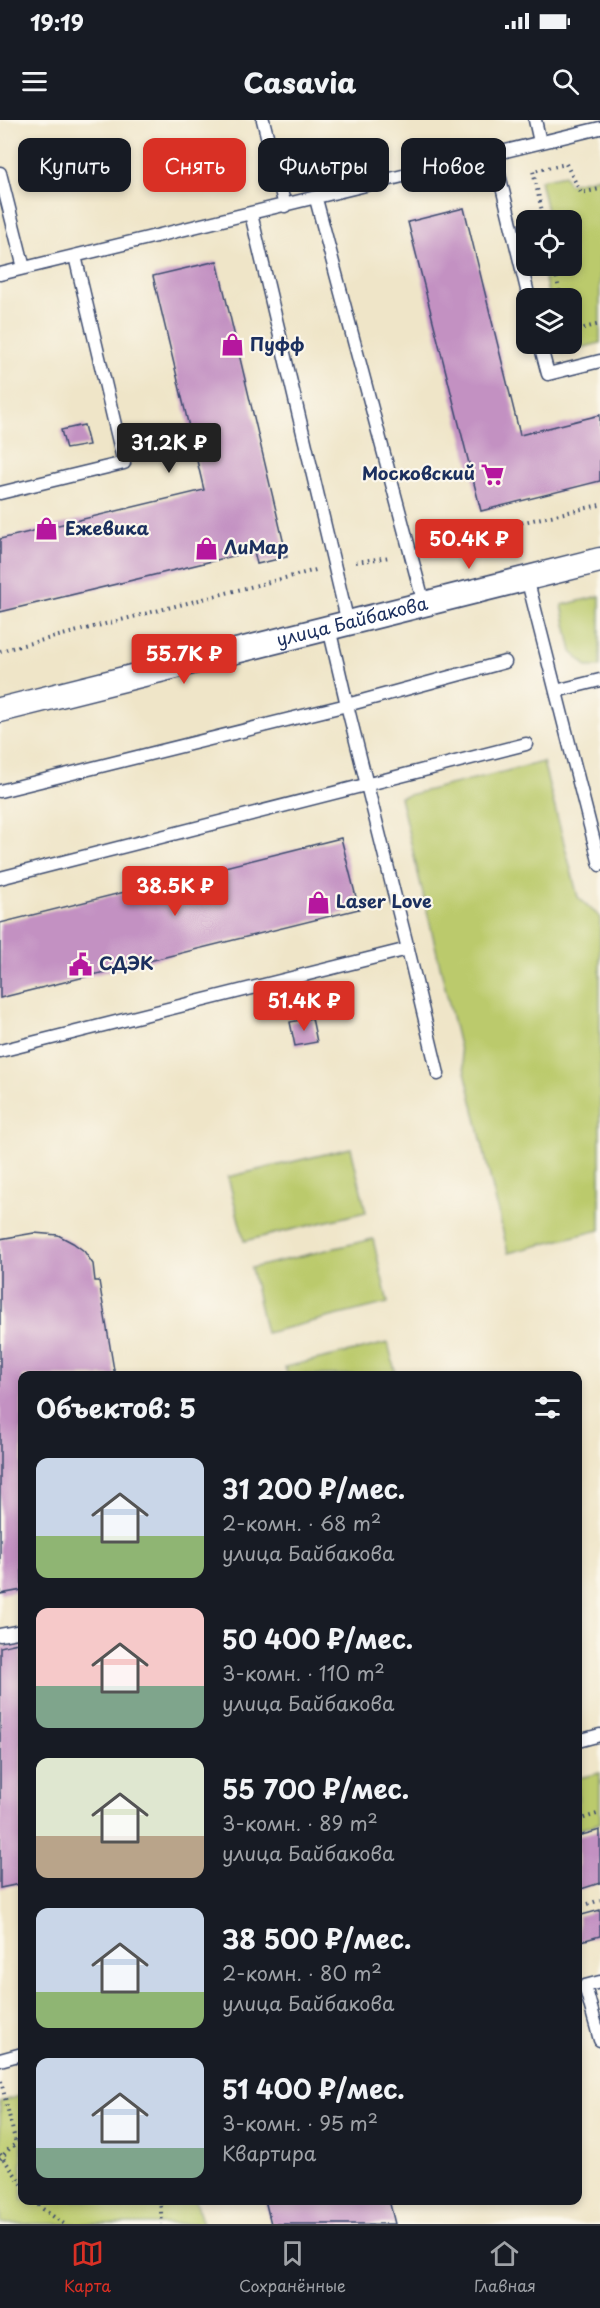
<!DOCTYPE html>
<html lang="ru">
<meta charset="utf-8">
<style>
body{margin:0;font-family:"Playpen Sans",sans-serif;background:#242831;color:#f1f3f6;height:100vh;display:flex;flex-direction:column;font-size:22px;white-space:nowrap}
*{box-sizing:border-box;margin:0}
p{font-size:20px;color:#9ea1a6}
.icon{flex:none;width:33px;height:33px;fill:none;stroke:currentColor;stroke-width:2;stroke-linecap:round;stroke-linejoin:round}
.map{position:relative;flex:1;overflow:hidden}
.panel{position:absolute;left:18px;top:1251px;width:564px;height:834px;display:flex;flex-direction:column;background:#171b24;border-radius:12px;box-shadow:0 3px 9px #0003}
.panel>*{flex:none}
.guide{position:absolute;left:18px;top:18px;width:564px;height:54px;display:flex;gap:12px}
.tools{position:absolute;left:516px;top:90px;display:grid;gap:12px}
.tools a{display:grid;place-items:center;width:66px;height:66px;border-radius:12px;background:#171b24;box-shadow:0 3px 9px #0003;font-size:30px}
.price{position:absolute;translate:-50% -51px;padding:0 14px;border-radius:6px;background:#d93025;color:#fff;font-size:20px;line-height:39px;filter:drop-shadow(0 2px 3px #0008)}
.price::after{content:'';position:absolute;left:50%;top:36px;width:18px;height:14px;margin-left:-9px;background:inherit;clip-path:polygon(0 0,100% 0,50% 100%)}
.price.on{background:#222;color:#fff}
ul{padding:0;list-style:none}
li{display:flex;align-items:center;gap:18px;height:150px;padding:0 18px}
li span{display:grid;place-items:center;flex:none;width:168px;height:120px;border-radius:12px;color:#555}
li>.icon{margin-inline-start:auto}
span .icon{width:72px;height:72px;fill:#fffc;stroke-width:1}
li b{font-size:26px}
h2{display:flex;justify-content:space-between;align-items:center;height:72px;padding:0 18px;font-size:26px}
.chip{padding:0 21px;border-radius:12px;background:#171b24;box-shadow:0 3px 9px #0003;font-size:21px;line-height:54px}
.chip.on{background:#d93025;color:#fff}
.status{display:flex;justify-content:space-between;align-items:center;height:42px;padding:0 30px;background:#171b24;direction:ltr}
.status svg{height:16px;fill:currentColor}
header{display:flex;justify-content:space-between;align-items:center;height:78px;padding:0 18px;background:#171b24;font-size:27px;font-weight:800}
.tabs{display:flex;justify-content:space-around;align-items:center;height:84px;border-top:2px solid #363941;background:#171b24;font-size:16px;color:#9ea1a6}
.tabs a{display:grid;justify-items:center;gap:3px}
.tabs .on{color:#d93025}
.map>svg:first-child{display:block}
</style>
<div class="status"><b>19:19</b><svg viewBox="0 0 49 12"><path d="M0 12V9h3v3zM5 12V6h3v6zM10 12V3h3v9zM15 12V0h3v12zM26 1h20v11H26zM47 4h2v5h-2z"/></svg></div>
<header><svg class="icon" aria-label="menu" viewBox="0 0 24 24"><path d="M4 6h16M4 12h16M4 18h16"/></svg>Casavia<svg class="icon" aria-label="search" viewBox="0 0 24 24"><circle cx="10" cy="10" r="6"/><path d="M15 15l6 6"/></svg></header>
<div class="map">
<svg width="600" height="2104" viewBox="0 0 600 2104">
<rect width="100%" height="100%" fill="#fbf7ec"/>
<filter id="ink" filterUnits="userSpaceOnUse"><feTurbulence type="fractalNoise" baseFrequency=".0167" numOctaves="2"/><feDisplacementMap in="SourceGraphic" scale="12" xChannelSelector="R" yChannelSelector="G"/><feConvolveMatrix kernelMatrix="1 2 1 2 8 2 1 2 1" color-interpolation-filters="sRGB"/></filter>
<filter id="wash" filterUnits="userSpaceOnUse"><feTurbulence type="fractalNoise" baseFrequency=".008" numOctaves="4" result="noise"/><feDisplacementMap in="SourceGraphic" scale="24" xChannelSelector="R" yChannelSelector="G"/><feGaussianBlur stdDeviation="1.35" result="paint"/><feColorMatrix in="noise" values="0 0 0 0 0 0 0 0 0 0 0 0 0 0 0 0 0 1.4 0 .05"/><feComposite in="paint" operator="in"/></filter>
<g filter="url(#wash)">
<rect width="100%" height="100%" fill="#efe5c8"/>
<!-- green -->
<path fill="#bbca6c" stroke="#6b7c65" stroke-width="1.5" d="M 564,55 L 569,64 L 600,57 L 600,223 L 562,233 L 560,224 L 572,224 L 572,178 L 549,178 L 542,146 L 572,146 L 572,100 L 549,100 L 540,60 Z
M 600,476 L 600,547 L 587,547 L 572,532 L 562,485 Z
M 543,642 L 578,777 L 600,797 L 600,1110 L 508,1133 L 400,677 Z
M 351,1028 L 366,1092 L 244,1121 L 228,1057 Z
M 373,1119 L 388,1183 L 266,1213 L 251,1148 Z
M 388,1223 L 396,1255 L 287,1255 L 285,1247 Z
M 600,1653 L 600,1703 L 578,1710 L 578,1658 Z
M 22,1975 L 22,2080 L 196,2081 L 203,2104 L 0,2104 L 0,1982 Z"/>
<g id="blocks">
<!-- building -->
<path fill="#c391c2" d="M 464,88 L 520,315 L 600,295 L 600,361 L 481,391 L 408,102 Z
M 217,141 L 287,437 L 257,444 L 254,431 L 0,492 L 0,419 L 204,370 L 153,156 Z
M 84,305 L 89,325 L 66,329 L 61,310 Z
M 341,718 L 359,789 L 0,878 L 0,803 Z
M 312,898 L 317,922 L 295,926 L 290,902 Z
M 34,1113 L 58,1115 L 73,1123 L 84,1131 L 93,1144 L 95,1161 L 99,1161 L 115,1256 L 22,1256 L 22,1470 L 0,1474 L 0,1119 Z
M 22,1522 L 22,1771 L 21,1771 L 20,1764 L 0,1768 L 0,1527 Z
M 600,1710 L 600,1763 L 578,1770 L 578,1716 Z
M 600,1790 L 600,1816 L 578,1822 L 578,1796 Z
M 265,2080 L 389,2080 L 395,2104 L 271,2104 Z"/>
</g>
</g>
<g filter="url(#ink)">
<use href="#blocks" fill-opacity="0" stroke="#3b4a6e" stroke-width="1.5"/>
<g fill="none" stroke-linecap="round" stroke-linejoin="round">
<defs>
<path id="lane" d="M 263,0 L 285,86
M 535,0 L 540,22
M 494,34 L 529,178
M 0,53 L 24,148
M 316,79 L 424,484
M 251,94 L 348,503
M 0,154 L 600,8
M 540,224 L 548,254 L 600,241
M 0,373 L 124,343 L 75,136
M 527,458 L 600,745
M 329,508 L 347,585 L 505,542
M 556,571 L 600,560
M 0,671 L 347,585 L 408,829 L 0,931
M 0,758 L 526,624
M 408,829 L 438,954
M 0,1515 L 22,1511
M 578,1621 L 600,1615
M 600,1862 L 585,1866 L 600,1920
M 0,1940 L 22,1934"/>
<g id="street">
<path id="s1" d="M 0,590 L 600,440"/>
</g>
</defs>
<!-- lane casing -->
<use href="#lane" stroke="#3b4a6e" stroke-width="15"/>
<!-- street casing -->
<use href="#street" stroke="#3b4a6e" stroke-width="27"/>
<!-- path -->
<path stroke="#3b4a6e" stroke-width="4" stroke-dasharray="1.5 4.5" stroke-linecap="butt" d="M 544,100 L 533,51 L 566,44 L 581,73 L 600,69
M 554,146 L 561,178
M 572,211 L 600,204
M 572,219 L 575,228
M 429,427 L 470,414 L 600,385
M 356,442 L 390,437
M 0,531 L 316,450
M 578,1700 L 600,1693
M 588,1784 L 600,1780
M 1,1961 L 16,2024
M 0,2034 L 22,2064
M 0,2039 L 10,2028 L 22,2020
M 35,2080 L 40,2087 L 64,2104
M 160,2080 L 162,2104"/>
<!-- lane -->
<use href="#lane" stroke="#fff" stroke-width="12"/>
<!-- street -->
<use href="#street" stroke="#fff" stroke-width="24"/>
</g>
</g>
<!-- icons -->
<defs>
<symbol id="shop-bare" viewBox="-9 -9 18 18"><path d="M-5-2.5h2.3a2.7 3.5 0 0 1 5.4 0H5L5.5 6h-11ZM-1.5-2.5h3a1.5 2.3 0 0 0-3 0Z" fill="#b5179e" stroke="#fbf7ec" stroke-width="2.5" paint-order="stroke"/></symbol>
<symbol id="supermarket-bare" viewBox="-9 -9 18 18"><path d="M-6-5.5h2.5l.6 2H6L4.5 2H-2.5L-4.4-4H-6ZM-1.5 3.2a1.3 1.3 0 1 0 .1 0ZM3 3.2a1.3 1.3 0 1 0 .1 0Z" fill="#b5179e" stroke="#fbf7ec" stroke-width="2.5" paint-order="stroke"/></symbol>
<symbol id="civic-bare" viewBox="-9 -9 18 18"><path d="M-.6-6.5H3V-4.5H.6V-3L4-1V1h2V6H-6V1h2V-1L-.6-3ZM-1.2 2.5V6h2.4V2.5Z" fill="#b5179e" stroke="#fbf7ec" stroke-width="2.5" paint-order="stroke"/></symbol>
</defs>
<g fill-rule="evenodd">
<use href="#shop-bare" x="216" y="208" width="33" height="33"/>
<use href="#supermarket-bare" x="476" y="338" width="33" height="33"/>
<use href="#shop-bare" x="30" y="392" width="33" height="33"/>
<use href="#shop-bare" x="190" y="412" width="33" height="33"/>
<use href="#shop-bare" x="302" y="766" width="33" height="33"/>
<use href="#civic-bare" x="64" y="828" width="33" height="33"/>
</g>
<g text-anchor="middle" stroke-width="4.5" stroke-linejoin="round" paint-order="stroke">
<!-- poi labels -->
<g font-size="18" font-weight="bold" fill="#1b2f5e" stroke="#fbf7ec" text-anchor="start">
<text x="250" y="231">Пуфф</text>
<text x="475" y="360" text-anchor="end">Московский</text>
<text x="65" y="415">Ежевика</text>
<text x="224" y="434">ЛиМар</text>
<text x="336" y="788">Laser Love</text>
<text x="99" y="850">СДЭК</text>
</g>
<!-- street labels -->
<g font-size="18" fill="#1b2f5e" stroke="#fbf7ec">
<text dy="6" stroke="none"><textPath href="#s1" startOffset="363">улица Байбакова</textPath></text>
</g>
</g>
</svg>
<div class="tools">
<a><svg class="icon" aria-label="locate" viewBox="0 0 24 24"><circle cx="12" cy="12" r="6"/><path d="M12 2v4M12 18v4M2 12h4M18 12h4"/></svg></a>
<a><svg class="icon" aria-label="layers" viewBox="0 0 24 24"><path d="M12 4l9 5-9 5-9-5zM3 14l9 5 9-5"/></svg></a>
</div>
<b class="price on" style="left:169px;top:354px">31.2K ₽</b>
<b class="price" style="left:469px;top:450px">50.4K ₽</b>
<b class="price" style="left:184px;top:565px">55.7K ₽</b>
<b class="price" style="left:175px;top:797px">38.5K ₽</b>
<b class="price" style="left:304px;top:912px">51.4K ₽</b>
<div class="guide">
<a class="chip">Купить</a>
<a class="chip on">Снять</a>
<a class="chip">Фильтры</a>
<a class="chip">Новое</a>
</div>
<section class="panel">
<h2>Объектов: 5<svg class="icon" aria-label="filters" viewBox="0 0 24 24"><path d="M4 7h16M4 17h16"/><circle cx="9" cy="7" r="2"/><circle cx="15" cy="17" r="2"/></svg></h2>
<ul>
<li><span style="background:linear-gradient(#c9d6e8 65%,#8fb573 0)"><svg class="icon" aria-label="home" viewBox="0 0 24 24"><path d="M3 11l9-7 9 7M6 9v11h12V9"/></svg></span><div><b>31 200 ₽/мес.</b><p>2-комн. · 68 m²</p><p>улица Байбакова</p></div></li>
<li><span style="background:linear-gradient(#f6c9c9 65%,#7fa58c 0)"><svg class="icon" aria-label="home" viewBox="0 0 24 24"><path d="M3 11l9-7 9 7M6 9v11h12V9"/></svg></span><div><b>50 400 ₽/мес.</b><p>3-комн. · 110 m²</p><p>улица Байбакова</p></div></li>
<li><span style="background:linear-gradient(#dfe7d0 65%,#b9a48a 0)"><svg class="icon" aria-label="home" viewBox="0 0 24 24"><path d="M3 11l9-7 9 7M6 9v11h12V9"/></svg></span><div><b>55 700 ₽/мес.</b><p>3-комн. · 89 m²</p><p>улица Байбакова</p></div></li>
<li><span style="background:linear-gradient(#c9d6e8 70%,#8fb573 0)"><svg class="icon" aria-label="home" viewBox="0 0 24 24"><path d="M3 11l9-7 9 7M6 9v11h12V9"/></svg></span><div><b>38 500 ₽/мес.</b><p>2-комн. · 80 m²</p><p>улица Байбакова</p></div></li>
<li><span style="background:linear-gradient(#c9d6e8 75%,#7fa58c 0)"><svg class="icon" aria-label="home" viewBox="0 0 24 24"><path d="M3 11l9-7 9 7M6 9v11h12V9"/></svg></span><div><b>51 400 ₽/мес.</b><p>3-комн. · 95 m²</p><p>Квартира</p></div></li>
</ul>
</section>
</div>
<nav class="tabs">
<a class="on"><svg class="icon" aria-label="map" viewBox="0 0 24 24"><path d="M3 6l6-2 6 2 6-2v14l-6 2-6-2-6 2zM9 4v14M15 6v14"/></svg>Карта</a>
<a><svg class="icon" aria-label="saved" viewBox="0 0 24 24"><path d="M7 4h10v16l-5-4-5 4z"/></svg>Сохранённые</a>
<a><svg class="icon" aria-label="home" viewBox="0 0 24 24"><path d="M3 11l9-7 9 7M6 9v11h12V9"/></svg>Главная</a>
</nav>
